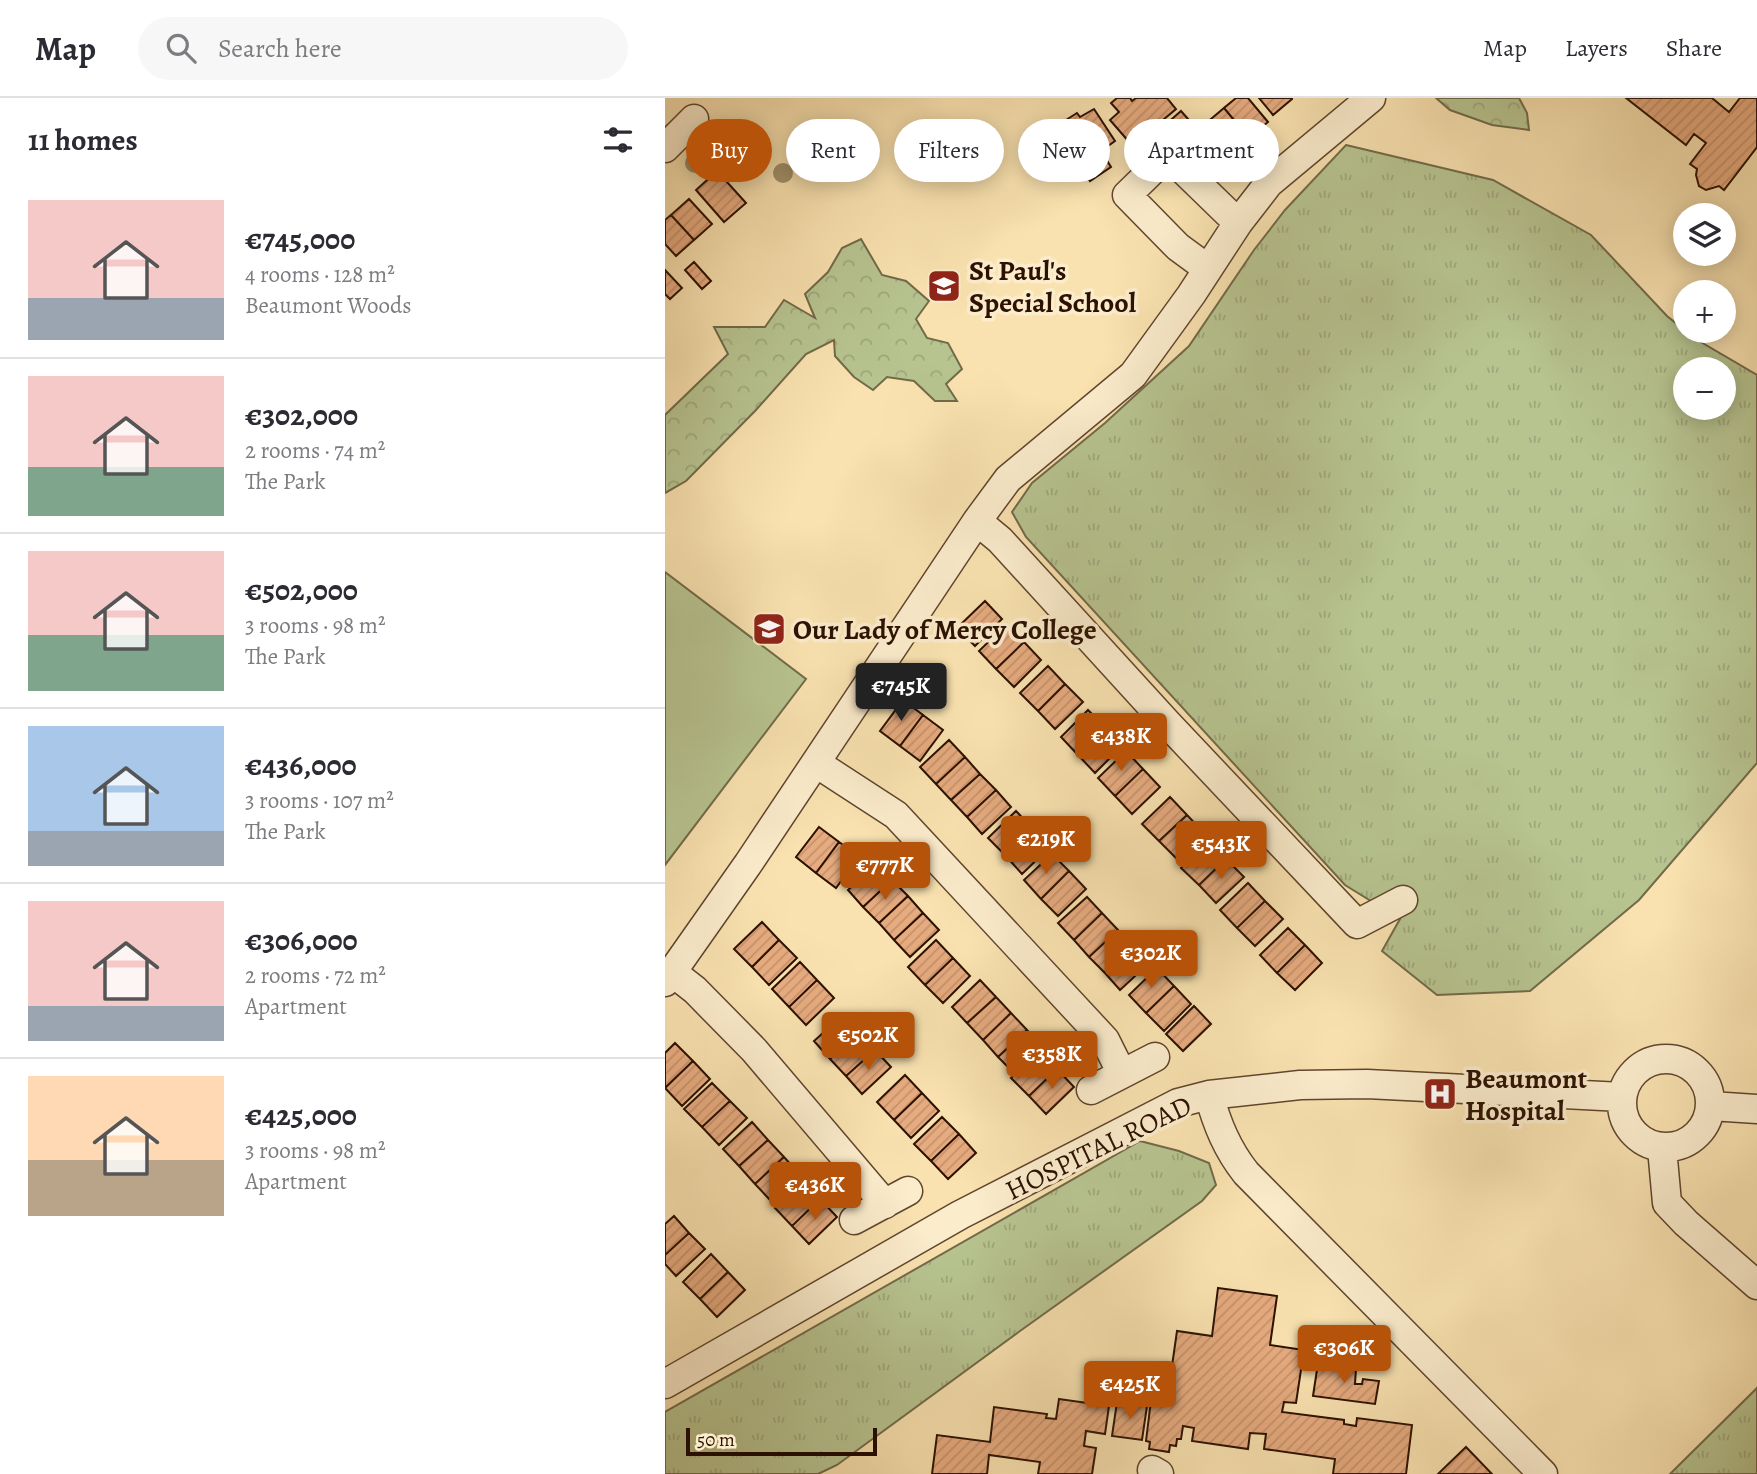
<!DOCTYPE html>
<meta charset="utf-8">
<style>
body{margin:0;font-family:Alegreya,serif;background:#f7f7f7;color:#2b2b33;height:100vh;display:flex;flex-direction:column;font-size:26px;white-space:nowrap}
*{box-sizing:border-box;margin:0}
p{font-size:23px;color:#7c7c81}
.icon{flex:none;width:38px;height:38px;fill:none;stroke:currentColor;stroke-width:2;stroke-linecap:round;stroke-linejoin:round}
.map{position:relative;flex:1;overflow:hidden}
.side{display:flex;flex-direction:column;background:#fff;width:665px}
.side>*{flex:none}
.guide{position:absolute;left:21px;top:21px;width:665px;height:63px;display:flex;gap:14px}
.buttons{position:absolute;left:1008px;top:105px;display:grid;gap:14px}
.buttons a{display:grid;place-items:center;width:63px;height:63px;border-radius:50%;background:#fff;box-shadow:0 4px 18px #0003;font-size:35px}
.scale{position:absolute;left:21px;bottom:18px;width:191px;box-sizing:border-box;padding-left:7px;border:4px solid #2c1102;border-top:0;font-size:19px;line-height:24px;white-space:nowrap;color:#2c1102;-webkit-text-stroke:5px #fbeccc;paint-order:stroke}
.price{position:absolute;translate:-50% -60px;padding:0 16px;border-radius:7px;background:#b45309;color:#fff;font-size:23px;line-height:46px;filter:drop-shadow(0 2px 4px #0008)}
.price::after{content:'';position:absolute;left:50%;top:42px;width:21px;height:16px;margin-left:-10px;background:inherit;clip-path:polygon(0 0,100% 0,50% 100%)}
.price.on{background:#222;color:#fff}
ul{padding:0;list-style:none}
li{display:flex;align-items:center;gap:21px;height:175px;padding:0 28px}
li+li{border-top:2px solid #e1e1e2}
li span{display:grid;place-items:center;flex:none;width:196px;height:140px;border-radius:0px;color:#555}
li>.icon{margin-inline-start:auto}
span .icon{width:84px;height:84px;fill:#fffc;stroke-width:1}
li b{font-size:30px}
h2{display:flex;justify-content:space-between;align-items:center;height:84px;padding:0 28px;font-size:30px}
.pill{padding:0 24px;border-radius:32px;background:#fff;box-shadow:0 4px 18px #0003;font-size:24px;line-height:63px}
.pill.on{background:#b45309;color:#fff}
header{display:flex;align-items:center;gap:42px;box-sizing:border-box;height:98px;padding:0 35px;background:#fff;border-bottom:2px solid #e1e1e2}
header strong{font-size:33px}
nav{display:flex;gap:38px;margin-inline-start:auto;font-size:24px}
.search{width:490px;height:63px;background:#f7f7f7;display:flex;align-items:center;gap:18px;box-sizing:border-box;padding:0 24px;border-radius:38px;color:#7c7c81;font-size:26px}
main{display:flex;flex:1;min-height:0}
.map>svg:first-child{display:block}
</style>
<header>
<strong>Map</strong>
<div class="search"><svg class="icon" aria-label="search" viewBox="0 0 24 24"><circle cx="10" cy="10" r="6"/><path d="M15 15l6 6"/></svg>Search here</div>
<nav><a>Map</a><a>Layers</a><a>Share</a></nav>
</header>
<main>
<section class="side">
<h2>11 homes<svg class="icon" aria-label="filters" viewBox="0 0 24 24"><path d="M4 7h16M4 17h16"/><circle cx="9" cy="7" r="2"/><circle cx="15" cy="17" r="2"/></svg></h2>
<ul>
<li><span style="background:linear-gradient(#f6c9c9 70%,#9aa5b1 0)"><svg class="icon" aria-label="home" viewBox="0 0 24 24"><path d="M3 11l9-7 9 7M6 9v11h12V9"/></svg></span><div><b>€745,000</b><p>4 rooms · 128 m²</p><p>Beaumont Woods</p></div></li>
<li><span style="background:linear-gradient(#f6c9c9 65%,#7fa58c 0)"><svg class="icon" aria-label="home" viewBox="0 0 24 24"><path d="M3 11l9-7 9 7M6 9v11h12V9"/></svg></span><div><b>€302,000</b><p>2 rooms · 74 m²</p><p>The Park</p></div></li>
<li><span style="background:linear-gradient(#f6c9c9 60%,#7fa58c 0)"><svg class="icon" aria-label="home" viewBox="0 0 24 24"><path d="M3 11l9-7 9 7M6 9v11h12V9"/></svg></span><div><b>€502,000</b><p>3 rooms · 98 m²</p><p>The Park</p></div></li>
<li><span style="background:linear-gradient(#a9c7e8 75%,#9aa5b1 0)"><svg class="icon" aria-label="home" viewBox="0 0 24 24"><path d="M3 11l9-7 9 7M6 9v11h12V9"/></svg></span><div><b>€436,000</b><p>3 rooms · 107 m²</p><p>The Park</p></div></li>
<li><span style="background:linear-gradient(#f6c9c9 75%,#9aa5b1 0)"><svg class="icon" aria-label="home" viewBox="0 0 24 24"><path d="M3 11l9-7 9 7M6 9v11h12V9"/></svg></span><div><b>€306,000</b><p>2 rooms · 72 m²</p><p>Apartment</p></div></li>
<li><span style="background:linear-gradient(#ffd9b3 60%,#b9a48a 0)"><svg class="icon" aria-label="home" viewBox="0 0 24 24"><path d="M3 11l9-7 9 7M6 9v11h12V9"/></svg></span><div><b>€425,000</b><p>3 rooms · 98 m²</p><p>Apartment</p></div></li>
</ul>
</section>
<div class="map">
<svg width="1092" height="1376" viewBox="0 0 1092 1376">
<defs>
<pattern id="grass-tufts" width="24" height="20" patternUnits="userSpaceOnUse" patternTransform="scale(1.75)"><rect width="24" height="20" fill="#b7c490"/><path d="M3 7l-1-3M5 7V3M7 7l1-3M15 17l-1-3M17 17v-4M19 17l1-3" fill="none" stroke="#9ea77b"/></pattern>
<pattern id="forest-crowns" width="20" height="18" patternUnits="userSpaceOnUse" patternTransform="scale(1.75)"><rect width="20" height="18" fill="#b7c490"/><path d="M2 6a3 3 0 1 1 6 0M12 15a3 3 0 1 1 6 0" fill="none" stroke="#9ea77b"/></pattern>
<pattern id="building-hatch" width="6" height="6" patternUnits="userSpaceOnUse" patternTransform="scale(1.75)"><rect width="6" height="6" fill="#e6ab7f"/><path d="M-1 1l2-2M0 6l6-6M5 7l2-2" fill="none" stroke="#c5926c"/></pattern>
</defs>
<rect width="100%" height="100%" fill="#f9e2b0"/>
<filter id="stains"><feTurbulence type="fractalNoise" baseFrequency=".00286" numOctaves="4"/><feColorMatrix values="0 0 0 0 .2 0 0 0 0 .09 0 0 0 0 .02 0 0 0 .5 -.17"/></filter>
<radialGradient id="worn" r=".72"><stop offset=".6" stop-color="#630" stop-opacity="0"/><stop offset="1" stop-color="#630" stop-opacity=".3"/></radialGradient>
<!-- grass -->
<path fill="url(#grass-tufts)" stroke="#726a49" stroke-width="2" fill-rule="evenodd" d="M 681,47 L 828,82 L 926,137 L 1002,218 L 1029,240 L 1092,277 L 1092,665 L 974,802 L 865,893 L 772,897 L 717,853 L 735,821 L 680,787 L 361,439 L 347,414 L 367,385 L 440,325 L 524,248 L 589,152 L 620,112 ZM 1020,271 L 1059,271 L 1059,310 L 1020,310 Z
M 475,1043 L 514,1053 L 544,1065 L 551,1087 L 537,1103 L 355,1233 L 172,1367 L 153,1376 L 0,1376 L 0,1314 Z
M 1092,1290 L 1092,1376 L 1005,1376 Z"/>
<!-- forest -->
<path fill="url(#forest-crowns)" stroke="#726a49" stroke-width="2" d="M 771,0 L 854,0 L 862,15 L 864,32 L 827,27 L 785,12 Z
M 196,141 L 217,177 L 241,183 L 264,203 L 251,221 L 262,240 L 283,245 L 297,271 L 281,286 L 292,303 L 270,303 L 249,283 L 222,279 L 208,292 L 189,279 L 170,258 L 169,242 L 141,256 L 90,313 L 21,383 L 0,395 L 0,317 L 63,256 L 49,229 L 100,229 L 119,202 L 150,220 L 140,196 L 163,174 L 177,150 Z"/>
<!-- pitch -->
<path fill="#b7c490" stroke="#726a49" stroke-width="2" d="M 0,474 L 141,581 L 0,767 Z"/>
<!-- building -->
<path fill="url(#building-hatch)" stroke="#2c1102" stroke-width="2" d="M 452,0 L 465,0 L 467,3 L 471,0 L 502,0 L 511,11 L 492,27 L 490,23 L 465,45 L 445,22 L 454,14 L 446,5 Z
M 571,0 L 583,0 L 603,24 L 584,40 L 559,10 Z
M 594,0 L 627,0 L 627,1 L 608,17 Z
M 961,0 L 1047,0 L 1064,14 L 1075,0 L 1092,0 L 1092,49 L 1059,92 L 1054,88 L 1041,92 L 1034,88 L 1031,77 L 1032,71 L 1025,66 L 1041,45 L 1029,36 L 1021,47 Z
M 559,10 L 584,40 L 565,56 L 540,26 Z
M 429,11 L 450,43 L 436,53 L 446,69 L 425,83 L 390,29 L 412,15 L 415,19 Z
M 516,13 L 530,29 L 513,44 L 499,28 Z
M 52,73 L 81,105 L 59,124 L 31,92 Z
M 24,101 L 47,126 L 29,142 L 6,117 Z
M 6,117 L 29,142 L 11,158 L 0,146 L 0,122 Z
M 29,164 L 46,183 L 37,191 L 20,172 Z
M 0,172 L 17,190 L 5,201 L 0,196 Z
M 320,503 L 337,521 L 310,548 L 292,530 Z
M 342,526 L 359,544 L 331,571 L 314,553 Z
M 359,544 L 376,562 L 349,589 L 331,571 Z
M 383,568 L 400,586 L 373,613 L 355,595 Z
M 400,586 L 418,604 L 390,631 L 373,613 Z
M 238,602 L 258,617 L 235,648 L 215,633 Z
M 423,612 L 441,630 L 413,657 L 396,639 Z
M 258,617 L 278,632 L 255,663 L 235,648 Z
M 441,630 L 458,647 L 430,675 L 413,657 Z
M 284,642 L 300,659 L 271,686 L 255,669 Z
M 461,653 L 478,671 L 450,698 L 433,680 Z
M 300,659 L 315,676 L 286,702 L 271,686 Z
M 478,671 L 495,689 L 467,716 L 450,698 Z
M 315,676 L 331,692 L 302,719 L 286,702 Z
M 331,692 L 346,709 L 317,736 L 302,719 Z
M 505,699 L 522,717 L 494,743 L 477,726 Z
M 351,713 L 368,731 L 340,757 L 323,740 Z
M 522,717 L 539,735 L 512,761 L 494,743 Z
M 154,729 L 174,744 L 151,775 L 131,759 Z
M 368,731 L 385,749 L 357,776 L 340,757 Z
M 544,742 L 561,761 L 534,787 L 516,770 Z
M 174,744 L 194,758 L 171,790 L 151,775 Z
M 387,756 L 404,773 L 376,801 L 359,782 Z
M 561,761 L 579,779 L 551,805 L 534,787 Z
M 212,765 L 227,782 L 198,809 L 183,792 Z
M 404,773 L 421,791 L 393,818 L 376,801 Z
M 227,782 L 243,798 L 214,825 L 198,809 Z
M 583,785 L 600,803 L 572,830 L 555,812 Z
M 243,798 L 258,815 L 229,842 L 214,825 Z
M 422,799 L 437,815 L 409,842 L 393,825 Z
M 600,803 L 618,821 L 590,848 L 572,830 Z
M 258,815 L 274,832 L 245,859 L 229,842 Z
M 437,815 L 453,832 L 424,859 L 409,842 Z
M 97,824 L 114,842 L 87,869 L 69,851 Z
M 623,830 L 640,847 L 612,875 L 595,857 Z
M 453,832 L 468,849 L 440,875 L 424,859 Z
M 114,842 L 132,860 L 104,887 L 87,869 Z
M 271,842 L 288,860 L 260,887 L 243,869 Z
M 640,847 L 657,865 L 630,892 L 612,875 Z
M 468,849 L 484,865 L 455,892 L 440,875 Z
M 288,860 L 305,878 L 278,905 L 260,887 Z
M 135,864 L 152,882 L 124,909 L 107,891 Z
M 492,870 L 509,888 L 481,915 L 464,897 Z
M 152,882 L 169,900 L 141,927 L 124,909 Z
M 315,882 L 331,899 L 302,925 L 287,909 Z
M 509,888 L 526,906 L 499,933 L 481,915 Z
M 331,899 L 346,915 L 318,942 L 302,925 Z
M 529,908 L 546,926 L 518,953 L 501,936 Z
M 346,915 L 362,932 L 333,959 L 318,942 Z
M 178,917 L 194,934 L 165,961 L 149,943 Z
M 362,932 L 377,948 L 349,975 L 333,959 Z
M 194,934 L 210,952 L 181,978 L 165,961 Z
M 10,945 L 28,963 L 0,990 L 0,955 Z
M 210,952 L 226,969 L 197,996 L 181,978 Z
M 374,953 L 392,971 L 364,998 L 346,980 Z
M 28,963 L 45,981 L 17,1008 L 0,990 Z
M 392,971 L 409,989 L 381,1016 L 364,998 Z
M 240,977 L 257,995 L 229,1022 L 212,1004 Z
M 47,985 L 65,1003 L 37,1029 L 19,1011 Z
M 257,995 L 274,1013 L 246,1040 L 229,1022 Z
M 65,1003 L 82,1020 L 54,1047 L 37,1029 Z
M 277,1019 L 294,1036 L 266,1063 L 249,1046 Z
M 87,1024 L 103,1042 L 74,1068 L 58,1051 Z
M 294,1036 L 311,1055 L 283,1081 L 266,1063 Z
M 103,1042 L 119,1059 L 90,1086 L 74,1068 Z
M 119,1059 L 135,1077 L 106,1103 L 90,1086 Z
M 137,1083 L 155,1101 L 127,1128 L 110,1110 Z
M 155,1101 L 172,1119 L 144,1146 L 127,1128 Z
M 9,1118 L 24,1135 L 0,1157 L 0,1126 Z
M 24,1135 L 40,1151 L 11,1178 L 0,1166 L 0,1157 Z
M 46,1156 L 63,1174 L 35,1201 L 18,1184 Z
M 63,1174 L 80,1192 L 52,1219 L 35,1201 Z
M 553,1190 L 612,1198 L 605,1247 L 639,1252 L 631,1305 L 619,1304 L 617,1314 L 679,1322 L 679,1326 L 691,1328 L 692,1320 L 747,1327 L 741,1376 L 668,1376 L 670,1361 L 599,1351 L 601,1336 L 585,1335 L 583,1351 L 527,1343 L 529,1330 L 518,1328 L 516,1341 L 512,1341 L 511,1348 L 505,1347 L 504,1354 L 484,1351 L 485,1344 L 481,1343 L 487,1294 L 503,1296 L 512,1233 L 547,1238 Z
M 653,1265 L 691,1270 L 690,1286 L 697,1286 L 698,1281 L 714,1283 L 710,1306 L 648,1298 Z
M 394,1301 L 444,1308 L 440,1336 L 421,1333 L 419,1348 L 431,1350 L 427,1376 L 373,1376 L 375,1364 L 324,1357 L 322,1376 L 267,1376 L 272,1337 L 325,1344 L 329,1309 L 382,1316 L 381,1320 L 391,1321 Z
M 452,1304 L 482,1308 L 477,1342 L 447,1338 Z
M 801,1349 L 827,1376 L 773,1376 Z"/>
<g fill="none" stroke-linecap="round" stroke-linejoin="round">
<defs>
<path id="minor" d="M 0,50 L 29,21
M 543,171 L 513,149 L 462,97 L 503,57 L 573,125
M 312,423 L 335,442 L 502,625 L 692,826 L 738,802
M 151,665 L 231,717 L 440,942 L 457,976
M 7,874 L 30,892 L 89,952 L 220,1106
M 0,884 L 83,766 L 312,423 L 343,381 L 468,277 L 526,197 L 573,125 L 604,85 L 706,0
M957 1005a44 44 0 1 1 88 0a44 44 0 1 1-88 0Z
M 426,992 L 490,959
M 544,997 C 552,1026 562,1051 581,1075 L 878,1376
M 1046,1008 L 1092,1011
M 997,1050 L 1002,1105 L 1021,1125 L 1092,1187
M 189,1122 L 243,1093
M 0,1286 L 295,1117 L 513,1005 L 544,997 L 635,987 L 702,986 L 957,999
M 487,1372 L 494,1376"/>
</defs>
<!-- minor casing -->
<use href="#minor" stroke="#5f452e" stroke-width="31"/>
<!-- minor -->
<use href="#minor" stroke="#fbeccc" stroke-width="28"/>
</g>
<!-- trees -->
<g fill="#a3926c">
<circle cx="30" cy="65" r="10"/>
<circle cx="118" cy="75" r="10"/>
</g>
<!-- icons -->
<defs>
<symbol id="school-square" viewBox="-11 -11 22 22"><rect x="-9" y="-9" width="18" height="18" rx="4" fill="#8f2418" stroke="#fbeccc"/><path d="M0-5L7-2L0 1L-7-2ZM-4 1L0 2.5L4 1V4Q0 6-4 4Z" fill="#fff"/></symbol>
<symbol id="hospital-square" viewBox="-11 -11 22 22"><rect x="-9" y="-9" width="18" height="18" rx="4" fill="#8f2418" stroke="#fbeccc"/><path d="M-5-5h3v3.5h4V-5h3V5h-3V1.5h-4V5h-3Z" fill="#fff"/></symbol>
</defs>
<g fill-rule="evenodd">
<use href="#school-square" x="260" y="169" width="38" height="38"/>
<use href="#school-square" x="85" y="512" width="38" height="38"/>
<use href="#hospital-square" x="756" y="977" width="38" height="38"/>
</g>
<g text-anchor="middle" stroke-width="7" stroke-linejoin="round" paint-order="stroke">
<!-- poi labels -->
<g font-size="28" font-weight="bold" fill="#2c1102" stroke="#fbeccc" text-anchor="start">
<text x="304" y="182">St Paul's<tspan x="304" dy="32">Special School</tspan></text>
<text x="128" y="541">Our Lady of Mercy College</text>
<text x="800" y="990">Beaumont<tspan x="800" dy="32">Hospital</tspan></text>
</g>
<!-- street labels -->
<g font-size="28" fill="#2c1102" stroke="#fbeccc">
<text transform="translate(433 1049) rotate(-26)" y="10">HOSPITAL ROAD</text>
</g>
</g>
<rect width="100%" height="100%" filter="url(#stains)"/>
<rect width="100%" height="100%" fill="url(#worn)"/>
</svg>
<div class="buttons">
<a><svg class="icon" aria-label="layers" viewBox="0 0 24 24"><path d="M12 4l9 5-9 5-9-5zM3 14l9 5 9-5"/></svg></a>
<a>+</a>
<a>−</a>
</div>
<div class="scale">50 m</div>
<b class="price on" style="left:236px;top:625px">€745K</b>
<b class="price" style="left:456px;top:675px">€438K</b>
<b class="price" style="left:381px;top:778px">€219K</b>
<b class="price" style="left:556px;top:783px">€543K</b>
<b class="price" style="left:220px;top:804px">€777K</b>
<b class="price" style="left:486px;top:892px">€302K</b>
<b class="price" style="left:203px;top:974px">€502K</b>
<b class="price" style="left:387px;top:993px">€358K</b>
<b class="price" style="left:150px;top:1124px">€436K</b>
<b class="price" style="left:679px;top:1287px">€306K</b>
<b class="price" style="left:465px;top:1323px">€425K</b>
<div class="guide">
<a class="pill on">Buy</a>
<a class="pill">Rent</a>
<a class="pill">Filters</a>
<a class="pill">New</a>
<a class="pill">Apartment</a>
</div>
</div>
</main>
